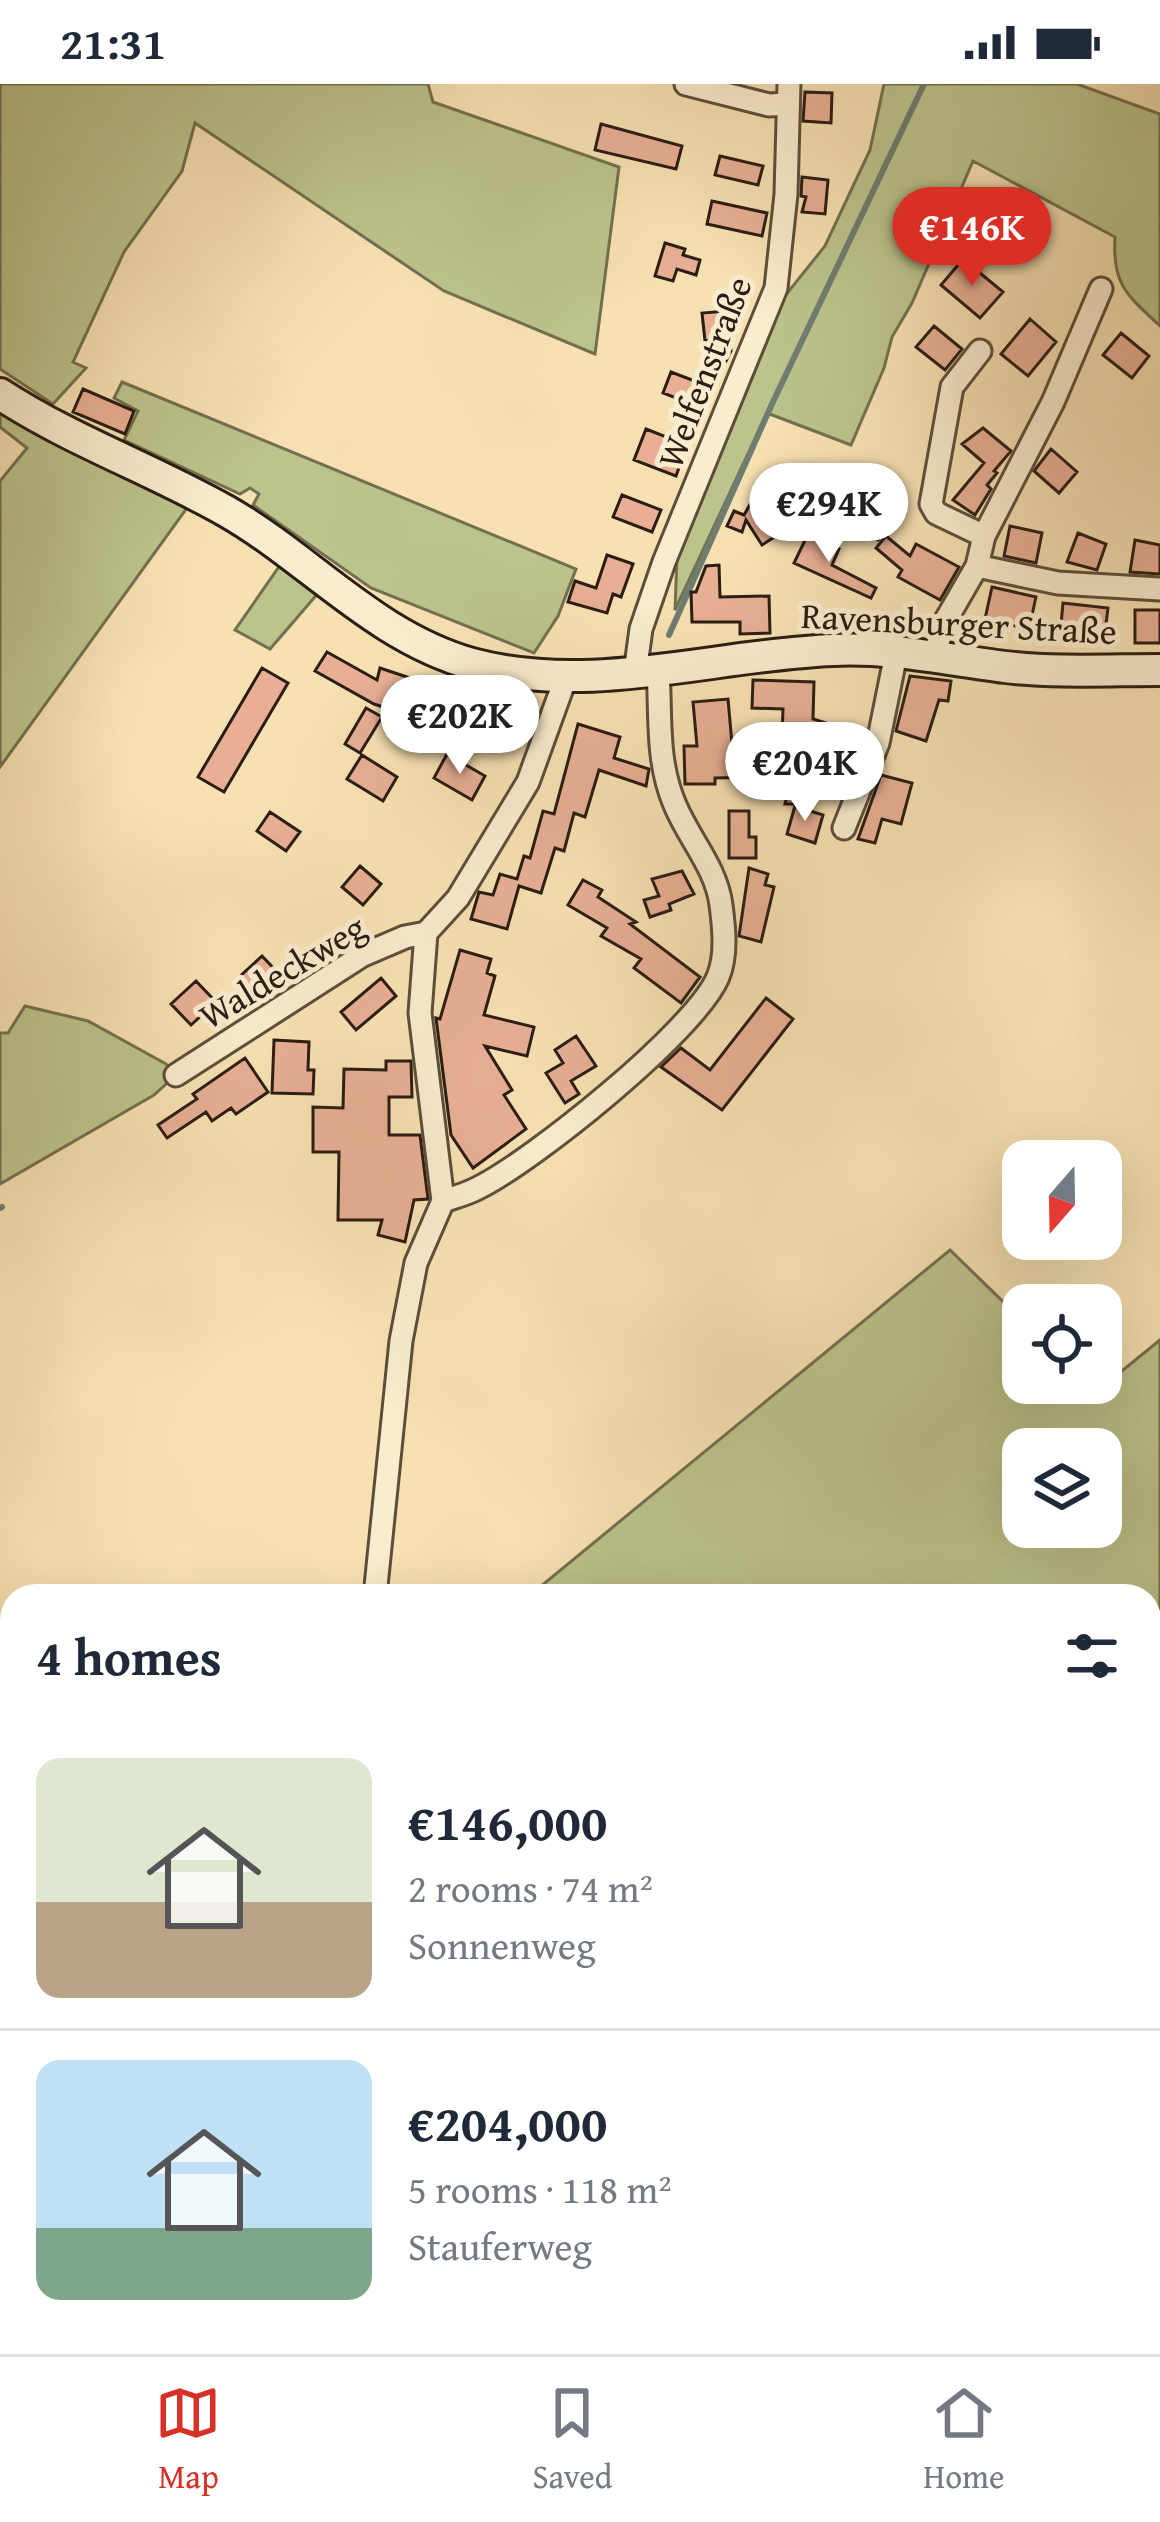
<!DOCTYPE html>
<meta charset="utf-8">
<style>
body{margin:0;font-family:"Gentium Book Plus",serif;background:#f2f2f3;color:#1f2937;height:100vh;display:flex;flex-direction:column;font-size:45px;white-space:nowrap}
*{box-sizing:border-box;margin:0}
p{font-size:39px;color:#747a83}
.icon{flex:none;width:66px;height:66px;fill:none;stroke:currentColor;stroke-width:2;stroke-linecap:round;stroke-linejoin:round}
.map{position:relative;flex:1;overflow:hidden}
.sheet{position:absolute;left:0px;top:1500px;width:1161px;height:771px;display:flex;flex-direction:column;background:#fff;border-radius:36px 36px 0 0;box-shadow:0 12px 48px #0002}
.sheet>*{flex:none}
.needle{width:78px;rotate:200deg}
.controls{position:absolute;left:1002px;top:1056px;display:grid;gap:24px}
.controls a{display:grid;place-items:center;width:120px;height:120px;border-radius:24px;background:#fff;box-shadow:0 12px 48px #0002;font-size:60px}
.price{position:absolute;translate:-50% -102px;padding:0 27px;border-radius:42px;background:#fff;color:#222;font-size:39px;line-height:78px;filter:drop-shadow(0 3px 6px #0008)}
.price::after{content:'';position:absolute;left:50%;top:72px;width:36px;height:27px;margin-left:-18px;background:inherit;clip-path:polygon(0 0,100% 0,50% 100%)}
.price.on{background:#d93025;color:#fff}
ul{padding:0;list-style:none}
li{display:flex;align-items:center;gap:36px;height:300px;padding:0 36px}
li+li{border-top:3px solid #e0e1e3}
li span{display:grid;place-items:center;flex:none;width:336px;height:240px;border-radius:24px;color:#555}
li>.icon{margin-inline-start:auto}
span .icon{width:144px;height:144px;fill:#fffc;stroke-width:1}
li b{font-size:51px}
h2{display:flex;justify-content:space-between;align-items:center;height:144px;padding:0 36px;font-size:51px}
.status{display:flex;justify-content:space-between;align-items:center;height:84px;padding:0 60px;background:#fff;direction:ltr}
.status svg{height:33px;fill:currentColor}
.dock{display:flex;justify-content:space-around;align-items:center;height:168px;border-top:3px solid #e0e1e3;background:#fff;font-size:33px;color:#747a83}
.dock a{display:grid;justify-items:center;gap:6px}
.dock .on{color:#d93025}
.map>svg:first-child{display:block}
</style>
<div class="status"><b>21:31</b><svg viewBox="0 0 49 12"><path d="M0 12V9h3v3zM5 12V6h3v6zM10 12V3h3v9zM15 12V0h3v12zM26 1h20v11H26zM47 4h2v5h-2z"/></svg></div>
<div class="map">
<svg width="1160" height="2270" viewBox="0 0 1160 2270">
<rect width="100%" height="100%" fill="#f7e1b3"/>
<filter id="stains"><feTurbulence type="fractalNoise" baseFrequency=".00167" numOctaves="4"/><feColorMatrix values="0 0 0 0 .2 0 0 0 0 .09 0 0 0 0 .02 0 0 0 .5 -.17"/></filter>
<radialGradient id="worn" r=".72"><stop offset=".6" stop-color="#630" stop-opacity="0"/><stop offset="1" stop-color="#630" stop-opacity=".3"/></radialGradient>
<!-- green -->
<path fill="#bcc38c" stroke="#73704f" stroke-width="3" fill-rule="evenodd" d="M 0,0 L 428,0 L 433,18 L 619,83 L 595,270 L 444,207 L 195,39 L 182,87 L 124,168 L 73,278 L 86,284 L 53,320 L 0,285 Z
M 884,0 L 1077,0 L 1160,30 L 1160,242 C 1127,211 1112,201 1115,153 L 973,77 L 912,219 L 892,253 L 884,284 L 851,361 L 767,329 L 675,526 L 677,473 L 776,223 L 825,162 L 870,66 Z
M 122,298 L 576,485 L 558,532 L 534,569 L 371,504 L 253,421 L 259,410 L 250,404 L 240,410 L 124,356 L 138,327 L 114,314 Z
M 0,322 L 192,417 L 0,683 L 0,397 L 27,364 L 0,343 Z
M 283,477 L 320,507 L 270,565 L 235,546 Z
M 25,922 L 88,937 L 166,980 L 176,991 L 154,1011 L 0,1100 L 0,949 L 8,949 Z
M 950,1166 L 1023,1237 L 1023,1299 L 1086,1299 L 1096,1308 L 1160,1256 L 1160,1567 L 1149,1576 L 1149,1512 L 529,1512 ZM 1023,1365 L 1101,1365 L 1101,1443 L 1023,1443 Z
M 1149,2121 L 1160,2123 L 1160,2270 L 1067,2270 L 1068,2259 L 1149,2259 Z
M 12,2192 L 12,2259 L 439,2259 L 441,2270 L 0,2270 L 0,2195 Z
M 559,2259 L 886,2259 L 885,2270 L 557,2270 Z"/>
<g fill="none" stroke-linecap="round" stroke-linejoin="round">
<!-- stream -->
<path stroke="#6f7d70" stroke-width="6" d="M 669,551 L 772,320 L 924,0
M 0,1124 L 2,1123"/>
</g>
<!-- building -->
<path fill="#e8af95" stroke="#2a1d12" stroke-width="3" d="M 805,8 L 832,9 L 831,39 L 803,37 Z
M 601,40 L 682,62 L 676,85 L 595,66 Z
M 720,72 L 763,82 L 758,101 L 715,91 Z
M 802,93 L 828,96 L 825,130 L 802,128 L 806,113 L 801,112 Z
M 712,117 L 767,129 L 762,152 L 707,140 Z
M 665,159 L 685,165 L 683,171 L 700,176 L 696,191 L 677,185 L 673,197 L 655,192 Z
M 963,175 L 1003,208 L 980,234 L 941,201 Z
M 727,227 L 731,267 L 726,277 L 711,270 L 718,255 L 705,257 L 702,229 Z
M 1030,235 L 1056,258 L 1028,292 L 1001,270 Z
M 934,242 L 962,265 L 945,286 L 916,263 Z
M 1121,249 L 1149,272 L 1132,294 L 1103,271 Z
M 671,288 L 708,302 L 699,323 L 663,309 Z
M 83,305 L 134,327 L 125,350 L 73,328 Z
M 983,344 L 1011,367 L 994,387 L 997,389 L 987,401 L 991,405 L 975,431 L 953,416 L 984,379 L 962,360 Z
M 646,345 L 687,361 L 676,392 L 634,376 Z
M 1051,365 L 1077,388 L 1059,409 L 1034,387 Z
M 764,396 L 795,410 L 776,452 L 762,461 L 746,436 L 742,448 L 727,442 L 734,427 L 744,431 Z
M 622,411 L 661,426 L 652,448 L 613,433 Z
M 872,413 L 897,434 L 878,456 L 854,435 Z
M 1010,442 L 1042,449 L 1036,479 L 1004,472 Z
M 1078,449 L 1106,460 L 1097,486 L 1067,478 Z
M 808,450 L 839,465 L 832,481 L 876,504 L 871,514 L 794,479 Z
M 886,452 L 910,472 L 916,460 L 959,483 L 940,516 L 898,493 L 902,486 L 876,464 Z
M 1135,456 L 1160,461 L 1160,490 L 1130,488 Z
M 607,471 L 633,480 L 621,513 L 613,510 L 607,529 L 568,518 L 575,497 L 596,504 Z
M 719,481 L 720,513 L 769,512 L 770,549 L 740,550 L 740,538 L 692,538 L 691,508 L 696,508 L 706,482 Z
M 992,503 L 1036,513 L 1029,545 L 985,535 Z
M 1063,519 L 1108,524 L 1104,556 L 1060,552 Z
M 1135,526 L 1160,526 L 1160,559 L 1135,559 Z
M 327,568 L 377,596 L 380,584 L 413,595 L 409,607 L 465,626 L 459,647 L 374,620 L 315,587 Z
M 262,584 L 288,599 L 224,708 L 198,693 Z
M 910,592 L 951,597 L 948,617 L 939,616 L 926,657 L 896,647 Z
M 753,596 L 814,598 L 813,635 L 845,645 L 834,685 L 816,680 L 805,720 L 785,720 L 798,670 L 794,669 L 796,659 L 782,655 L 783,625 L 752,624 Z
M 728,615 L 732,660 L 765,659 L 765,693 L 715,694 L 715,700 L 685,700 L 684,662 L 697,662 L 693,618 Z
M 468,616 L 513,626 L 504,651 L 462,638 Z
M 366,624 L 382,633 L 360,669 L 345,660 Z
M 578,640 L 620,653 L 614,674 L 649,685 L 646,702 L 599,686 L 585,733 L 574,729 L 564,767 L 555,764 L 541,809 L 519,802 L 507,845 L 471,835 L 479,808 L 493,811 L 500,790 L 517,795 L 524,772 L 530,774 L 543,727 L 554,730 Z
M 447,670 L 485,692 L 472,716 L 434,694 Z
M 362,671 L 397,693 L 383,717 L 347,695 Z
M 881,691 L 912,699 L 901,740 L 882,735 L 875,759 L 858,755 Z
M 795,722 L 823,731 L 815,759 L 787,750 Z
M 729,727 L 749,727 L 749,753 L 756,753 L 756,774 L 729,774 Z
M 270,728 L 300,748 L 286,767 L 257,747 Z
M 360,782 L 381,800 L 363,821 L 342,803 Z
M 749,784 L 768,790 L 765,801 L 774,803 L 761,858 L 739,852 Z
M 682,787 L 694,810 L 669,820 L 671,826 L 650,833 L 644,816 L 659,812 L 652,795 Z
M 583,796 L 602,806 L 598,813 L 636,838 L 630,840 L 700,893 L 681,919 L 634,884 L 641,875 L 601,852 L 607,844 L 568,821 Z
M 460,866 L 491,875 L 487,889 L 495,892 L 484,931 L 534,943 L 527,972 L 485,962 L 512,1006 L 504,1011 L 526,1045 L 473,1084 L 451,1051 L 436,934 L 440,935 Z
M 262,872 L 282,893 L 257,916 L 237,895 Z
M 381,894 L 396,912 L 356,946 L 341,928 Z
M 196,897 L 216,918 L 191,941 L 171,920 Z
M 766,914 L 793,935 L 722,1026 L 661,983 L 681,964 L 710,986 Z
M 576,952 L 596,982 L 571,997 L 579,1010 L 565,1019 L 546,989 L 563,979 L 555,966 Z
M 274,956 L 309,958 L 308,986 L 314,986 L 313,1010 L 272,1009 Z
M 245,974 L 268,1008 L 236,1030 L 231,1024 L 212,1037 L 206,1028 L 167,1054 L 158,1041 L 197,1015 L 193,1010 Z
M 386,977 L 411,977 L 412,1013 L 389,1013 L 389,1051 L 420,1051 L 428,1115 L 414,1116 L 405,1158 L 378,1151 L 382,1136 L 338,1136 L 339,1068 L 313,1068 L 313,1023 L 343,1024 L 344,985 L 386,986 Z"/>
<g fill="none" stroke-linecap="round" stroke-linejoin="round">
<defs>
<path id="street" d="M 686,0 L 769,21 L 787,20
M 980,267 L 952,303 L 931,420 L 936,429 L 984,452
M 977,482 L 1058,499 L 1160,505
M 934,574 L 943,541 L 977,482 L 984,452 L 1053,318 L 1101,205
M 635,589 L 641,545 L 664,478 L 776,204 L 786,110 L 789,0
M 844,744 L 878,659 L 896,570
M 176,991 L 363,871 L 405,853 L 426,849
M 443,1117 C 455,1113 467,1110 478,1104 C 533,1077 695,947 718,893 C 727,871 724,844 721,821 C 716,783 689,755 675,721 C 656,677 661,632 658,586
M 375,1512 L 401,1257 L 416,1179 L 443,1117 L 420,929 L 426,849 L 458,814 L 528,698 L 566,593
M 449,2259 L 450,2270"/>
<path id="secondary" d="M 0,310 C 72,357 152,385 226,427 C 310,475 375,553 472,580 C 591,612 713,571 833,566 C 890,563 949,576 1005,583 C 1056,589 1109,586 1160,586"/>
</defs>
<!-- street casing -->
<use href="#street" stroke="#5d4e3a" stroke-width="27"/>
<!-- secondary casing -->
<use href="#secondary" stroke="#2a1d12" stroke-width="36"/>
<!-- street -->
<use href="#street" stroke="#faecce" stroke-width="21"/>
<!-- secondary -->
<use href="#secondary" stroke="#faecce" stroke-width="30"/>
</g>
<g text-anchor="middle" stroke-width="10" stroke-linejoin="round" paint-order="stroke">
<!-- street labels -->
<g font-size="36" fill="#2a1d12" stroke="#faecce">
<text transform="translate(704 288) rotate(-69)" y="13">Welfenstraße</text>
<text transform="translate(959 539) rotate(3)" y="13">Ravensburger Straße</text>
<text transform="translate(282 887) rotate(-31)" y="13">Waldeckweg</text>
</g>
</g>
<rect width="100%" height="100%" filter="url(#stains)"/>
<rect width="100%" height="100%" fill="url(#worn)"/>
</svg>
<div class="controls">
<a><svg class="needle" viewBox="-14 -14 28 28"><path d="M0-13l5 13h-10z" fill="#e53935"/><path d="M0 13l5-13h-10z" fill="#747a83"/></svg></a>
<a><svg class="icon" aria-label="locate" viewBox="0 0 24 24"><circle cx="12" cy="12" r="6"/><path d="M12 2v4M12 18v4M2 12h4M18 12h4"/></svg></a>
<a><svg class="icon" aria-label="layers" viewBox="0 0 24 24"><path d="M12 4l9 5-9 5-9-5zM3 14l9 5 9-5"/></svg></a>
</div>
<b class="price on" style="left:972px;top:205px">€146K</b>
<b class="price" style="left:829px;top:481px">€294K</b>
<b class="price" style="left:460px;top:693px">€202K</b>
<b class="price" style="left:805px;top:740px">€204K</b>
<section class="sheet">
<h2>4 homes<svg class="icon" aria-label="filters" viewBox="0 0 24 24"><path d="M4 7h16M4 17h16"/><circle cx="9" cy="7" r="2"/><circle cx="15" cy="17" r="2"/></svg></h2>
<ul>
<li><span style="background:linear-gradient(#dfe7d0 60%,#b9a48a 0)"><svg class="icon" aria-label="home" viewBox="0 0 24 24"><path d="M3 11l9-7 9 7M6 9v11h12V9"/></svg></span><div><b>€146,000</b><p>2 rooms · 74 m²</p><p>Sonnenweg</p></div></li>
<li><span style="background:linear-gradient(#bfe0f5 70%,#7fa58c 0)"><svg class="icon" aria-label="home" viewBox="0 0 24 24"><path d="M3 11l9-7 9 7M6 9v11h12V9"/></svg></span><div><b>€204,000</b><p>5 rooms · 118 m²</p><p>Stauferweg</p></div></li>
</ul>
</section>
</div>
<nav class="dock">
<a class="on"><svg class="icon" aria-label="map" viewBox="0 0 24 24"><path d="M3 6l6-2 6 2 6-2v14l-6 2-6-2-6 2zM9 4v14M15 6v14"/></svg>Map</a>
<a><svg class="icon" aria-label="saved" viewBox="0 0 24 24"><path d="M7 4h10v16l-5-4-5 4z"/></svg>Saved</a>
<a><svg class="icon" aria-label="home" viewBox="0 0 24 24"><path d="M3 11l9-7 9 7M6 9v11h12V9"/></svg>Home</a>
</nav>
